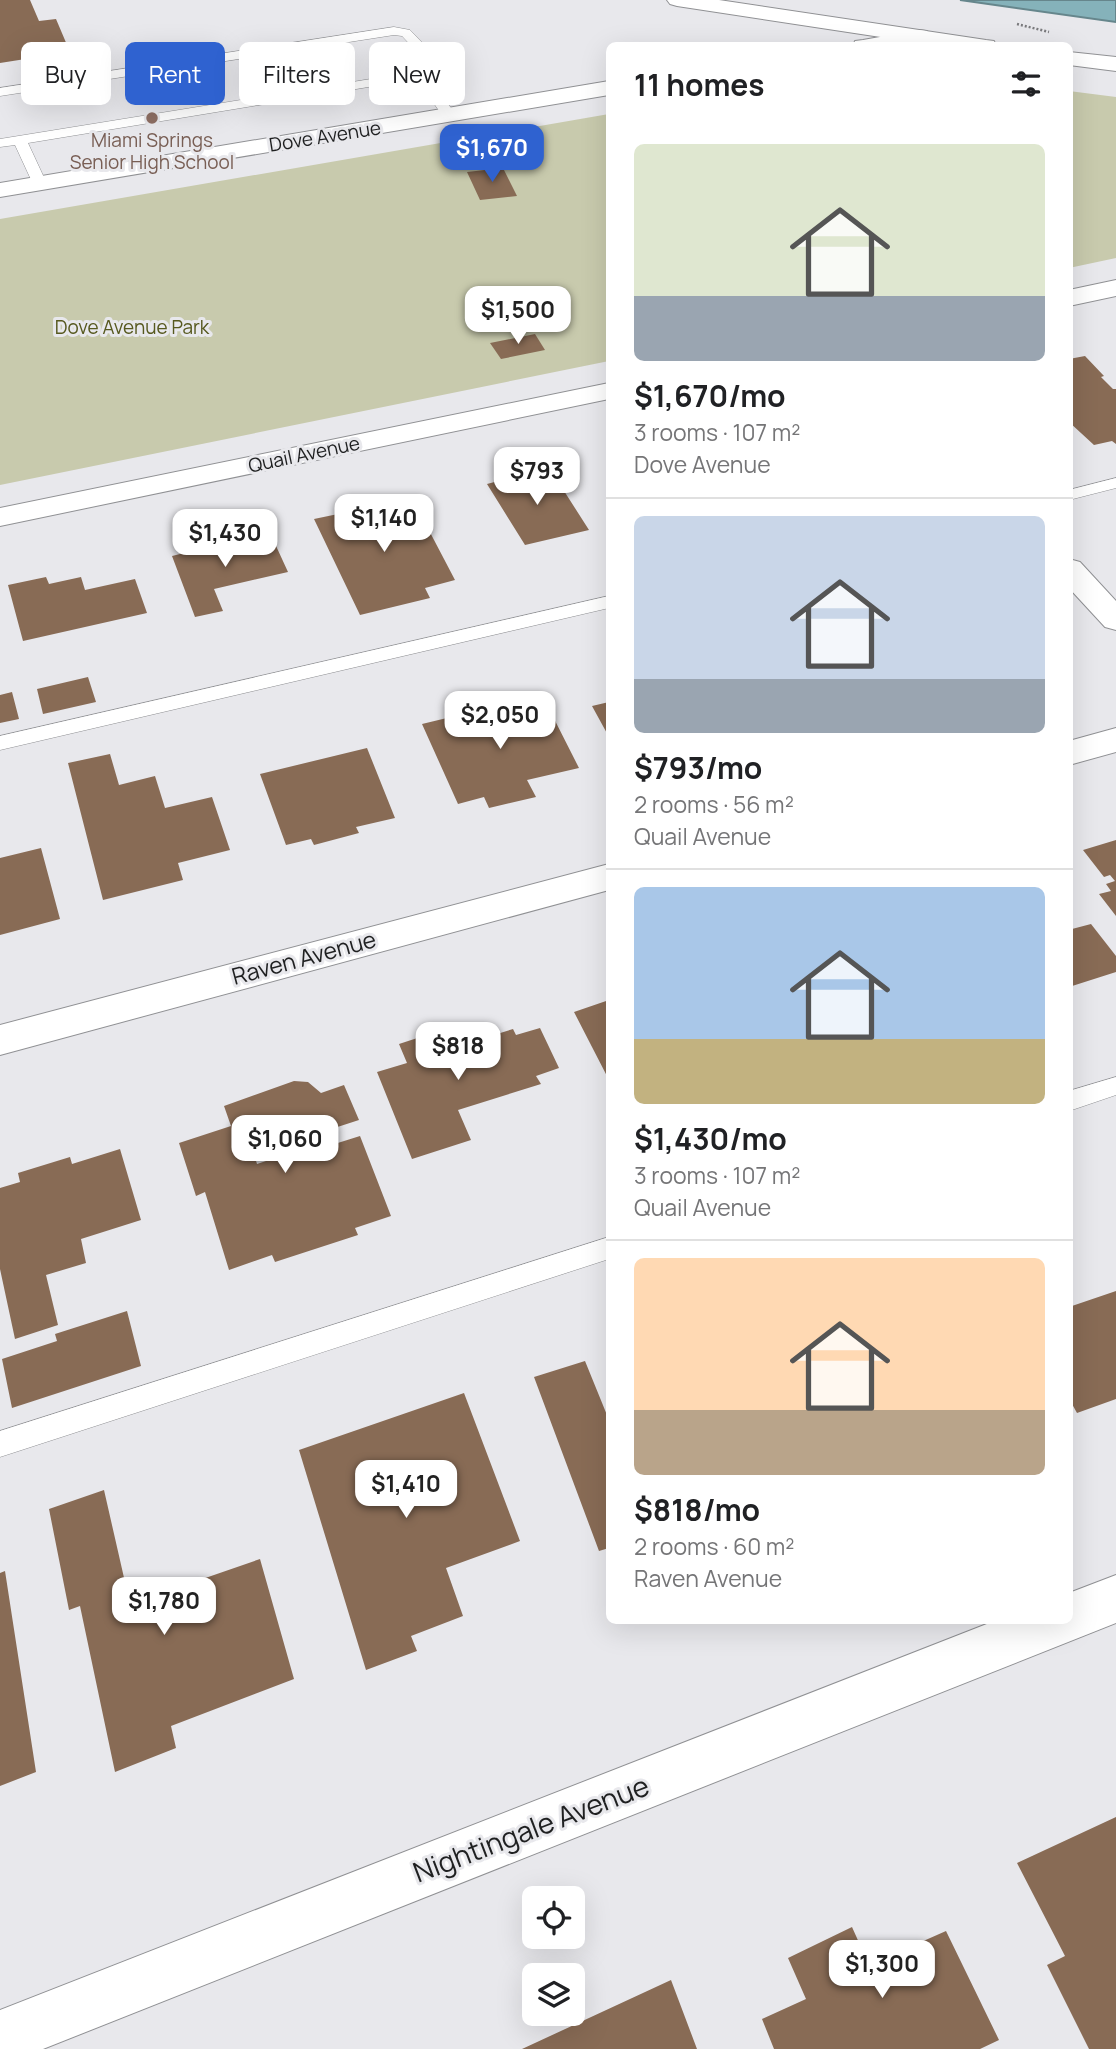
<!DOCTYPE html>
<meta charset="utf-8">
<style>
body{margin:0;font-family:Manrope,sans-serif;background:#f6f6f6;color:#202124;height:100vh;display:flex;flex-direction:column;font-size:26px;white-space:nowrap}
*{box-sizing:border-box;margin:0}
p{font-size:23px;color:#757577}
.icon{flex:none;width:38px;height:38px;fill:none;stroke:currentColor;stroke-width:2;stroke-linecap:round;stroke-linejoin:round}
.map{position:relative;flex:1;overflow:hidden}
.sheet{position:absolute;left:606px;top:42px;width:467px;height:1582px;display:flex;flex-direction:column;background:#fff;border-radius:10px;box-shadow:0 7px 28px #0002}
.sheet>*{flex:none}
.banner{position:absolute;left:21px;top:42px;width:480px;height:63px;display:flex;gap:14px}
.buttons{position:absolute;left:522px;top:1886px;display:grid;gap:14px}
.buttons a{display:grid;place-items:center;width:63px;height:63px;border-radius:10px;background:#fff;box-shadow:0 7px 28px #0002;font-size:35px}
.price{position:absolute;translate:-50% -60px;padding:0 16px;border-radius:14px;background:#fff;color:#222;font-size:23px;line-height:46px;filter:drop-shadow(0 2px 4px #0008)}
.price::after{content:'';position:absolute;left:50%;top:42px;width:21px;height:16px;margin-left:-10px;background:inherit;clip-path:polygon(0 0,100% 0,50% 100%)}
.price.on{background:#2f62d0;color:#fff}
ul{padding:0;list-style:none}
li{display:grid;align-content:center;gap:14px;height:371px;padding:0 28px}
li+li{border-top:2px solid #e0e0e0}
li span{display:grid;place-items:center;height:217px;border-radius:10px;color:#555}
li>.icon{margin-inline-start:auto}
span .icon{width:126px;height:126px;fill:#fffc;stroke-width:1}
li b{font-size:30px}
h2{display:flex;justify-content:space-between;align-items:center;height:84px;padding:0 28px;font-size:30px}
.tag{padding:0 24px;border-radius:10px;background:#fff;box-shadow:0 7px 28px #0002;font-size:24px;line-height:63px}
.tag.on{background:#2f62d0;color:#fff}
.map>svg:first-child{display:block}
</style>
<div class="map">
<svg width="1116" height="2049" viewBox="0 0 1116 2049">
<rect width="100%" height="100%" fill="#e8e8ec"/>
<!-- green -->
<path fill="#c8caad" d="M 1069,91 L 1116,97 L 1116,258 L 1069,268 Z
M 609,114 L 609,361 L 0,485 L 0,219 Z"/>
<!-- water -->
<path fill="#85b2ba" stroke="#66868c" stroke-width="2" d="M 960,0 L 1116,0 L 1116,22 Z"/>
<!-- building -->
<path fill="#886b55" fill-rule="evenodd" d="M 0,0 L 30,0 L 39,21 L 56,19 L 70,52 L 0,63 Z
M 503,168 L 517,196 L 480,200 L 467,172 Z
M 535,334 L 545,350 L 501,359 L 490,343 Z
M 1085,356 L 1104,376 L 1101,377 L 1113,389 L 1116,389 L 1116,444 L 1112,441 L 1094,445 L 1069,422 L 1069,359 Z
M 550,469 L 589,530 L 525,545 L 487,484 L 502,480 L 501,478 Z
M 412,498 L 455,580 L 425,588 L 430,598 L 360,615 L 314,519 L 338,514 L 335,508 L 376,500 L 380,505 Z
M 271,535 L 288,572 L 214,589 L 223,611 L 195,617 L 172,556 L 196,550 L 194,546 L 233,538 L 235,542 Z
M 46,577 L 49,584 L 81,577 L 85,590 L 135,579 L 147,613 L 23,641 L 8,585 Z
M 88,677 L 96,702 L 43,714 L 37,689 Z
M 12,692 L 19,719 L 0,723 L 0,695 Z
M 542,695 L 579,768 L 527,780 L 536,797 L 489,808 L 484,797 L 458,804 L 422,724 Z
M 609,702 L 609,737 L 592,706 Z
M 367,748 L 395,818 L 356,827 L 359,833 L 314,845 L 311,839 L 286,845 L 260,774 Z
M 110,754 L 119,785 L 155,776 L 165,808 L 212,797 L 230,850 L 178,863 L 183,880 L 103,900 L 68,763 Z
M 1116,840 L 1116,916 L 1099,894 L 1111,891 L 1106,884 L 1115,881 L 1110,875 L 1104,877 L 1083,850 Z
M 41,848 L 60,919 L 0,935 L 0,858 Z
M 1091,924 L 1116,956 L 1116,972 L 1069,987 L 1069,926 L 1072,929 Z
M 609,1000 L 609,1080 L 574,1012 Z
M 451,1027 L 458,1046 L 513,1029 L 516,1035 L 540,1028 L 559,1068 L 536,1076 L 541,1084 L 458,1110 L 471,1140 L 412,1159 L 377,1072 L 407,1063 L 399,1044 Z
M 294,1081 L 308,1082 L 321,1093 L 344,1085 L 359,1120 L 319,1133 L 325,1147 L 360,1136 L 391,1216 L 355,1228 L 358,1235 L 275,1262 L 272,1255 L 229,1270 L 205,1192 L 196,1196 L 179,1143 L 231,1126 L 224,1106 ZM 288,1129 L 296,1151 L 257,1164 L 250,1141 Z
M 120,1149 L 141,1220 L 81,1239 L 86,1263 L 46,1275 L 58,1325 L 15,1339 L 0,1269 L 0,1188 L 20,1182 L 18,1173 L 70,1157 L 72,1164 Z
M 1116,1291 L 1116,1399 L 1077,1413 L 1072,1404 L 1069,1406 L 1069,1307 Z
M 127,1311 L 141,1366 L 12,1408 L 2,1359 L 57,1341 L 55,1334 Z
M 585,1361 L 609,1420 L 609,1548 L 599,1551 L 534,1377 Z
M 464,1393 L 520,1541 L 446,1568 L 463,1616 L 411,1636 L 417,1651 L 366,1670 L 299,1450 Z
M 104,1490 L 130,1604 L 260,1559 L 294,1679 L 171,1726 L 176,1748 L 115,1772 L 80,1606 L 69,1610 L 49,1509 Z
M 5,1571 L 36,1772 L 0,1786 L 0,1573 Z
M 1116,1817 L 1116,2049 L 1089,2049 L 1047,1965 L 1065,1956 L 1017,1863 Z
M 852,1927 L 869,1965 L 946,1931 L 999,2040 L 980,2049 L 774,2049 L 762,2019 L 806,1999 L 788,1958 Z
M 671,1980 L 697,2049 L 522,2049 Z"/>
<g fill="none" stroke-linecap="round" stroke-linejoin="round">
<defs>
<path id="service" d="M 394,27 L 410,30 L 432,53 L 427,75 L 456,115 L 454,118 L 444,118 L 417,79 L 28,143 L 47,184 L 40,188 L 33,184 L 15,145 L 0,147 L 0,139 L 414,72 L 419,54 L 402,36 L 394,35 L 0,96 L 0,88 Z
M 1116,478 L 1116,488 L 1069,500 L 1069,490 Z
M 609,596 L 609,608 L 0,750 L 0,736 Z
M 1116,1077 L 1116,1095 L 1069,1111 L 1069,1091 Z
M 609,1237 L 609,1259 L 0,1457 L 0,1431 Z"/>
<path id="minor" d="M 919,30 L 927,31 L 930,36 L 927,41 L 902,46 L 853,46 L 855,41 L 863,40 Z
M 609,81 L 609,95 L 0,197 L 0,183 Z
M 1116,280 L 1116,296 L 1069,306 L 1069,290 Z
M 609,383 L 609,399 L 0,526 L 0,508 Z
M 1069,559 L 1080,562 L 1116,601 L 1116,630 L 1105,627 L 1069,588 Z
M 1116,728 L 1116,752 L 1069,765 L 1069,741 Z
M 609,864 L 609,890 L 0,1055 L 0,1025 Z
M 1116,1575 L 1116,1623 L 43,2049 L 0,2049 L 0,2010 L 997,1620 L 1069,1620 L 1069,1593 Z"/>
<path id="tertiary" d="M 667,0 L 719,0 L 986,40 L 994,41 L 996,46 L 940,46 L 677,6 L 670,4 Z
M 1069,52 L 1116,57 L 1116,71 L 1069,65 Z"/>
</defs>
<!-- service casing -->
<use href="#service" stroke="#909194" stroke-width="1"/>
<!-- minor casing -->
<use href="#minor" stroke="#909194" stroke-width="2"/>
<!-- tertiary casing -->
<use href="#tertiary" stroke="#909194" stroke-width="2"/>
<!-- path -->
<path stroke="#7b7b7e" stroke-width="2.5" stroke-dasharray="2 2" stroke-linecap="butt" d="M 1017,24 L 1049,32"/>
<!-- service -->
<use href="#service" fill="#fff" fill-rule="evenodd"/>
<!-- minor -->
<use href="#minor" fill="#fff" fill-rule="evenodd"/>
<!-- tertiary -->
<use href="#tertiary" fill="#fff" fill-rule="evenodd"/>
</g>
<!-- markers -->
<circle fill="#8d6e63" stroke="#e8e8ec" stroke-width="2.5" cx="152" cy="118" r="7"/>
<g text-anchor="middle" stroke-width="6" stroke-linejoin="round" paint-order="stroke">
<!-- far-street labels -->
<g font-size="19" fill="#1f2021" stroke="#e8e8ec">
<text transform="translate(325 136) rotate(-9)" y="7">Dove Avenue</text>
<text transform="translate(304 454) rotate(-12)" y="7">Quail Avenue</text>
</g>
<!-- far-education labels -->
<g font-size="19" fill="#785e54" stroke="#e8e8ec">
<text x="152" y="147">Miami Springs<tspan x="152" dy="22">Senior High School</tspan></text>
</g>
<!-- far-park labels -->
<g font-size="19" fill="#57591f" stroke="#e8e8ec">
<text x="132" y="334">Dove Avenue Park</text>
</g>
<!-- street labels -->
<g font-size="23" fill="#1f2021" stroke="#e8e8ec">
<text transform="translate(304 958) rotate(-15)" y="8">Raven Avenue</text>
</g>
<!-- near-street labels -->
<g font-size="28" fill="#1f2021" stroke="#e8e8ec">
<text transform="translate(531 1829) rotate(-21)" y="10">Nightingale Avenue</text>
</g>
</g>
</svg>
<div class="buttons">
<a><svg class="icon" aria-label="locate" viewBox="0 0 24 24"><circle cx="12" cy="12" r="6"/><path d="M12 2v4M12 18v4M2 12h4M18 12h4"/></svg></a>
<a><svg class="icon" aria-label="layers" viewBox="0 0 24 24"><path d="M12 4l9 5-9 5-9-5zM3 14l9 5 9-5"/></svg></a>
</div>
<b class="price on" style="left:492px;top:184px">$1,670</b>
<b class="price" style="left:518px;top:346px">$1,500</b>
<b class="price" style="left:537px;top:507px">$793</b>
<b class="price" style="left:384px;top:554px">$1,140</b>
<b class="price" style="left:225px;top:569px">$1,430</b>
<b class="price" style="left:500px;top:751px">$2,050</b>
<b class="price" style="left:458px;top:1082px">$818</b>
<b class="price" style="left:285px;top:1175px">$1,060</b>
<b class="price" style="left:406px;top:1520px">$1,410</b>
<b class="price" style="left:164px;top:1637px">$1,780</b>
<b class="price" style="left:882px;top:2000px">$1,300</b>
<div class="banner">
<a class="tag">Buy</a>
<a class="tag on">Rent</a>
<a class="tag">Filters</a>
<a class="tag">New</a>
</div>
<section class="sheet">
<h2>11 homes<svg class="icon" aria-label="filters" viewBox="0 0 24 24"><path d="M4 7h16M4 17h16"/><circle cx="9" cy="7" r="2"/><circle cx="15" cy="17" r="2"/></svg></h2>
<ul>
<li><span style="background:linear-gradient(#dfe7d0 70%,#9aa5b1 0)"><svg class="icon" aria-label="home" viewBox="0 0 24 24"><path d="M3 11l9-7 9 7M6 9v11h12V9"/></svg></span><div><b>$1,670/mo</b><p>3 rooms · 107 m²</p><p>Dove Avenue</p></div></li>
<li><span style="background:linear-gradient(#c9d6e8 75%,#9aa5b1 0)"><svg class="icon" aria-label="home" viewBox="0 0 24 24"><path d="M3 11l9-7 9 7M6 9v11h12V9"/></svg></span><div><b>$793/mo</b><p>2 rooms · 56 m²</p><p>Quail Avenue</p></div></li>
<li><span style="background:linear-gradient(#a9c7e8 70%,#c2b280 0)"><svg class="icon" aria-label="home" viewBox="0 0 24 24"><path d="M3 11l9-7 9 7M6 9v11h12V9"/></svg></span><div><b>$1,430/mo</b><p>3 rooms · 107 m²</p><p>Quail Avenue</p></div></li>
<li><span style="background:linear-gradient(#ffd9b3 70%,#b9a48a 0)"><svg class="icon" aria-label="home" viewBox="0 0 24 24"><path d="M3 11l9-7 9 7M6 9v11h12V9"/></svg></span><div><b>$818/mo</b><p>2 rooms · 60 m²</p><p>Raven Avenue</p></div></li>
</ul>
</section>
</div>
